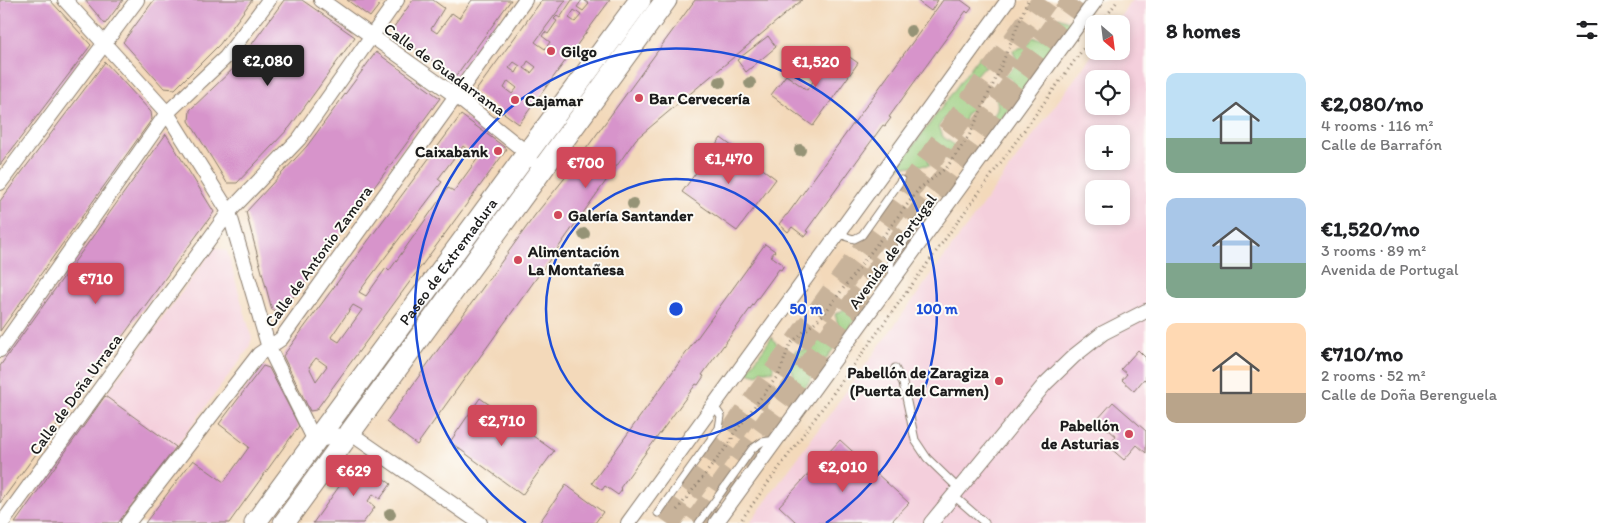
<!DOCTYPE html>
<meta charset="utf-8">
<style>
body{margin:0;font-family:Itim,sans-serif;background:#f2f2f2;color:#202124;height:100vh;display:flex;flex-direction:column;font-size:19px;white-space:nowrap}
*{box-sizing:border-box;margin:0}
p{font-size:16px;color:#757577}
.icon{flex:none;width:28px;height:28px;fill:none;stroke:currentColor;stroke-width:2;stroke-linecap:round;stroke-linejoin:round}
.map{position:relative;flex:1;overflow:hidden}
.drawer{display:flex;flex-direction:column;background:#fff;width:475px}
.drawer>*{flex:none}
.needle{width:32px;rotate:152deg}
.controls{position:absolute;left:1085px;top:15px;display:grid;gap:10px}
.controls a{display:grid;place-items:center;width:45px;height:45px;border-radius:10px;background:#fff;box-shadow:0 2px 8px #0003;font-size:25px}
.price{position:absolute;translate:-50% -42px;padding:0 11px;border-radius:5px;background:#d1495b;color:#fff;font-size:16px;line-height:32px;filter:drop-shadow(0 1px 2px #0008)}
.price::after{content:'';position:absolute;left:50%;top:30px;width:15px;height:11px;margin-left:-8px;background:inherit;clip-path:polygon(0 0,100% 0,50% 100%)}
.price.active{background:#222;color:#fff}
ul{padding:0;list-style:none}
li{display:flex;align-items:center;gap:15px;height:125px;padding:0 20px}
li span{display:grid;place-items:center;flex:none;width:140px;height:100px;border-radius:10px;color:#555}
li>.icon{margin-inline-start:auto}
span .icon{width:60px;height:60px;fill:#fffc;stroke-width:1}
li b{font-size:21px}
h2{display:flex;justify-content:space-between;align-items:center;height:60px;padding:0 20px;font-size:21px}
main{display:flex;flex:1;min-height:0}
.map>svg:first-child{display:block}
</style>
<main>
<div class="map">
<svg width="1146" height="523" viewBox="0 0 1146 523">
<rect width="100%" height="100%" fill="#fdfcf7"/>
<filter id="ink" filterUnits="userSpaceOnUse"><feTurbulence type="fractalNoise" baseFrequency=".02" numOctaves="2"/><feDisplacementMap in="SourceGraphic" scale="10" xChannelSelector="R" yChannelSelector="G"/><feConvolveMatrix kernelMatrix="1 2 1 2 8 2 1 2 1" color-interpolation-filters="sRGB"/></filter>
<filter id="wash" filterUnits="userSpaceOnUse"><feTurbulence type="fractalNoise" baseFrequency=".0096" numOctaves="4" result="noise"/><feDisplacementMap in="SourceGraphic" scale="20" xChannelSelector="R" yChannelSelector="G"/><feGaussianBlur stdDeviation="1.12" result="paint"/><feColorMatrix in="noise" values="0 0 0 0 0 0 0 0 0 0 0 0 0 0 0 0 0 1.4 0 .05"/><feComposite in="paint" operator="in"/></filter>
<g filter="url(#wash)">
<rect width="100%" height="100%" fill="#f3d9ba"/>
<!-- built -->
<path fill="#f4cfdc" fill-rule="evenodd" d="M 1132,0 L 1146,0 L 1146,523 L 750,523 L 1095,51 L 1121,51 L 1121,24 L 1115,24 ZM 1094,79 L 1121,79 L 1121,106 L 1094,106 ZM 1094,134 L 1121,134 L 1121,161 L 1094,161 ZM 1094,189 L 1121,189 L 1121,216 L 1094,216 Z
M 215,247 L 227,251 L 252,338 L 249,348 L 176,447 L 105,396 Z"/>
<!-- green -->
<path fill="#9acd7e" stroke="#5b744d" d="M 1058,17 L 1072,22 L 996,126 L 989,120 C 997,114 1000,105 995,96 L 1009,93 L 1012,85 L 1011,79 L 1004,76 L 1017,64 L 1013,50 L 1026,46 L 1033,37 C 1039,39 1044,38 1049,34 L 1048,25 L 1055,24 L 1058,21 Z
M 980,55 L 983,64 L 987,67 L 982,68 L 975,76 L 975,82 L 978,88 L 970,88 C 962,97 966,102 974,108 L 967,113 L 963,124 L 956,120 L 945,118 L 939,126 L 943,137 L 956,146 L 949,151 L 948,159 L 941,154 L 932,153 L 928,160 L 930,165 L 898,167 Z
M 859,295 L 871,298 L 795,401 L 792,395 L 784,387 C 790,382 794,379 793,371 L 788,368 C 793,363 797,358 795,351 C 806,351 812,348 816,338 L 821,341 L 832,340 L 838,334 L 838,325 L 835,314 L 843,310 L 845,304 L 849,306 L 854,303 Z
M 772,337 L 775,342 L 782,348 L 771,358 L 774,371 L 760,371 L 758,375 L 747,372 Z"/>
<g id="blocks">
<!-- building -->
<path fill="#d794cb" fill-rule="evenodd" d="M 0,0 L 50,0 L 91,45 L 0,165 Z
M 85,0 L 123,0 L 105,24 Z
M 154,0 L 252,0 L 220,44 L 175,89 L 164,88 L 123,42 Z
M 284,0 L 302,0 L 355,37 L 290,127 L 237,183 L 227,183 L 189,121 L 190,110 L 236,66 Z
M 347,0 L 383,0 L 370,17 Z
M 413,0 L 433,0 L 444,8 L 431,29 L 437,33 L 452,13 L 459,18 L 472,0 L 511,0 L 455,77 L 391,31 Z
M 542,0 L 566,0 L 535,42 L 545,49 L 550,42 L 542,36 L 545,32 L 548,34 L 557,21 L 554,19 L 557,16 L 560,18 L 572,0 L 582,0 L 577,7 L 583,11 L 589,4 L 584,0 L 610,0 L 519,124 L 475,92 ZM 574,10 L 581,15 L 575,22 L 569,18 ZM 528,61 L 536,67 L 531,73 L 524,68 ZM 514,62 L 520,66 L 516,73 L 509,68 ZM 508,81 L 517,88 L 512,94 L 504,88 Z
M 695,0 L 802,0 L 636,139 L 417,445 L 386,422 L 535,215 L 564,179 Z
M 916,0 L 938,0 L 931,11 Z
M 943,0 L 961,0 L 972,8 L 968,13 L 966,11 L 889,117 L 891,118 L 885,126 L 883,125 L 806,231 L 809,232 L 805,237 L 792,227 L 788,232 L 779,224 L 786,215 L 787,215 Z
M 768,36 L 776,47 L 746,72 L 737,60 Z
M 837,48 L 858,63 L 813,126 L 771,95 L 786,75 L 807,90 Z
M 376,52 L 440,98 L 282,312 L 272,310 L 246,212 L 307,146 Z
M 105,62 L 151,112 L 152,119 L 0,331 L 0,201 Z
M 461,115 L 507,149 L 316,410 L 310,411 L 283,356 ZM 463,146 L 478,158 L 454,191 L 448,188 L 389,271 L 386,268 L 366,296 L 359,292 L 442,182 L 438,179 ZM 353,305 L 362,310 L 339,342 L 331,337 ZM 316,358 L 327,366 L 316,381 L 309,367 Z
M 166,134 L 214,212 L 0,503 L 0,366 Z
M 721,138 L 776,179 L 737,231 L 682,192 Z
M 765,244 L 775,251 L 771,256 L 784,265 L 781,270 L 779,269 L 702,375 L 704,376 L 698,385 L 696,384 L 644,455 L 620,488 L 622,490 L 618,495 L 605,486 L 602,490 L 592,483 Z
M 1138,350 L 1146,358 L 1146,381 L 1144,379 L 1134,391 L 1122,380 L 1127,374 L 1121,369 Z
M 263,366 L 269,368 L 299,426 L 229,523 L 145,523 L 193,460 L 224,482 L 249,447 L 219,424 Z
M 105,396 L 176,447 L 118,523 L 15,523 Z
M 480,398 L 554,451 L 522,495 L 450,442 Z
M 1113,402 L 1146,431 L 1146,453 L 1137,445 L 1124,460 L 1108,446 L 1116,436 L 1097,420 Z
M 840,440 L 909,503 L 890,523 L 797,523 L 779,506 Z
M 358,460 L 391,484 L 380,499 L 373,494 L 368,501 L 375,507 L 363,523 L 313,523 Z
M 566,485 L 603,512 L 595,523 L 539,523 Z"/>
</g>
</g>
<g filter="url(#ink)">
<use href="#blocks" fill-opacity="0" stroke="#887a6b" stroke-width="1"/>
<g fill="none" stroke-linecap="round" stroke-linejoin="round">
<!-- highway-tunnel -->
<path stroke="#c8b39a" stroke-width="25" stroke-dasharray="25 12" stroke-linecap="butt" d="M 667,523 L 1045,0
M 696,523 L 1075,0"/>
<defs>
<path id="lane" d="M 839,231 L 847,237 L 854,239 L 862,235 L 901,180
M 896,275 C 889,269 889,265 893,257 L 932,203
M 895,368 L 903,383 L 915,440 L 927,458 L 959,489
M 954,496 L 985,523
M 658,513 L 719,428 L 721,416 L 714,406
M 699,523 L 752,449 L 762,442 L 769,441 L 774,444"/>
<path id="street" d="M 65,0 L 167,113 L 229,212 L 269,348 L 315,441 L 350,433 L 480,523
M 321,0 L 456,96 L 527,153 L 530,160
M 0,183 L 137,0
M 0,350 L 167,113 L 226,57 L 269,0
M 2,523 L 229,212 L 299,139 L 397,0
M 128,523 L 259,354 L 281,339 L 525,0
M 628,523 L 1008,0
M 716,523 L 1096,0
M 931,523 L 1045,384 L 1074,356 L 1103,333 L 1146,311"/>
<g id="primary">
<path id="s1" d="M 255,523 L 640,0"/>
<path d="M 284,523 L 666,0"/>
</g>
</defs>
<!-- lane casing -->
<use href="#lane" stroke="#887a6b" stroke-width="9"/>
<!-- street casing -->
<use href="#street" stroke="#887a6b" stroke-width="16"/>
<!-- primary casing -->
<use href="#primary" stroke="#887a6b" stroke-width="23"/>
<!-- path -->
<path stroke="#887a6b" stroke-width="3" stroke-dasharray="1 4" stroke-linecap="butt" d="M 1101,24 L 1118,0
M 677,510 L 732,440 L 732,436 L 779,374 L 790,344 L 823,315 L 919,189 L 947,167 L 969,136 L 997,76 L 1028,0
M 739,523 L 1094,34"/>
<!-- lane -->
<use href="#lane" stroke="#fff" stroke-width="7"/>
<!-- street -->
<use href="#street" stroke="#fff" stroke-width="14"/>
<!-- primary -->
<use href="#primary" stroke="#fff" stroke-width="21"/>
</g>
<!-- trees -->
<g fill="#959376">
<circle cx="911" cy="31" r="6"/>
<circle cx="720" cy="82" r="6"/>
<circle cx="750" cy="83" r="6"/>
<circle cx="800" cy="150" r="6"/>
<circle cx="633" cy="204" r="6"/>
<circle cx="584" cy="234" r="6"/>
<circle cx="390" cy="514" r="6"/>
</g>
</g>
<!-- distance rings -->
<g fill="none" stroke="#1d4ed8" stroke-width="2.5">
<circle cx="676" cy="309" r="130"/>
<path d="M526 523A261 261 0 1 1 826 523"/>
</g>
<!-- markers -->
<g fill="#d1495b" stroke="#fdfcf7" stroke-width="2">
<circle cx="551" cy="51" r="5"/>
<circle cx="639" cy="98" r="5"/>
<circle cx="515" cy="100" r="5"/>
<circle cx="498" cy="151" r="5"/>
<circle cx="558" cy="215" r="5"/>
<circle cx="518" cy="260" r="5"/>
<circle cx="999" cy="381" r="5"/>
<circle cx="1129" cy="434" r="5"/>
</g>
<g text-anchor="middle" stroke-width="4" stroke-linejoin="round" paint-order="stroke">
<!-- poi labels -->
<g font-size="16" font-weight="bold" fill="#1c1c1c" stroke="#fdfcf7" text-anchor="start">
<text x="561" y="57">Gilgo</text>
<text x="649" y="104">Bar Cervecería</text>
<text x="525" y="106">Cajamar</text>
<text x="488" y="157" text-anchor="end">Caixabank</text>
<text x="568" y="221">Galería Santander</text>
<text x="528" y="257">Alimentación<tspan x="528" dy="18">La Montañesa</tspan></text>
<text x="989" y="378" text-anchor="end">Pabellón de Zaragiza<tspan x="989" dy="18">(Puerta del Carmen)</tspan></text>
<text x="1119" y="431" text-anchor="end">Pabellón<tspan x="1119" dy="18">de Asturias</tspan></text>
</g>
<!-- street labels -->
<g font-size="16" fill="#1c1c1c" stroke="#fdfcf7">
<text transform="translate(445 69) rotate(36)" y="6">Calle de Guadarrama</text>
<text transform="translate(892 251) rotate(-54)" y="6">Avenida de Portugal</text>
<text transform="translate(318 256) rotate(-54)" y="6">Calle de Antonio Zamora</text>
<text dy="6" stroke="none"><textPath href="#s1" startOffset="325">Paseo de Extremadura</textPath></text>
<text transform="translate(75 394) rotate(-54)" y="6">Calle de Doña Urraca</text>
</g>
</g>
<circle cx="676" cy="309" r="8" fill="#1d4ed8" stroke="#fdfcf7" stroke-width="2.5"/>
<g font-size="15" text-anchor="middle" font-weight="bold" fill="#1d4ed8" stroke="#fdfcf7" stroke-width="4" stroke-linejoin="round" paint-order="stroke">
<text x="806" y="314">50 m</text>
<text x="937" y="314">100 m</text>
</g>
</svg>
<div class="controls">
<a><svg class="needle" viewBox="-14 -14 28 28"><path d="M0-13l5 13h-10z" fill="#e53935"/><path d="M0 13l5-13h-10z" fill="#757577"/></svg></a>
<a><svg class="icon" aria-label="locate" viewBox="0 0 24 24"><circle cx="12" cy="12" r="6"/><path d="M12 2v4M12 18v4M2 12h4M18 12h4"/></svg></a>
<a>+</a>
<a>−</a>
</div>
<b class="price active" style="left:268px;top:87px">€2,080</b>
<b class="price" style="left:816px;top:88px">€1,520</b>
<b class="price" style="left:729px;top:185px">€1,470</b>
<b class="price" style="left:586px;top:189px">€700</b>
<b class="price" style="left:96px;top:305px">€710</b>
<b class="price" style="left:502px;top:447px">€2,710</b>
<b class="price" style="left:843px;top:493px">€2,010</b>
<b class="price" style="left:354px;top:497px">€629</b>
</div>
<section class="drawer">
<h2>8 homes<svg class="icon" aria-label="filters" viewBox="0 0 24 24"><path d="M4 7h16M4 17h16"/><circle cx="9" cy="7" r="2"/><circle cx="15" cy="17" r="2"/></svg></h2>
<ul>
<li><span style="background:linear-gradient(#bfe0f5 65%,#7fa58c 0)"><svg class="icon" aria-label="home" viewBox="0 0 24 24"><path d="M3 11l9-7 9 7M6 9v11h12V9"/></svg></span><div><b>€2,080/mo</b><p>4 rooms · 116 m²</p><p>Calle de Barrafón</p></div></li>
<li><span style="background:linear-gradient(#a9c7e8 65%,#7fa58c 0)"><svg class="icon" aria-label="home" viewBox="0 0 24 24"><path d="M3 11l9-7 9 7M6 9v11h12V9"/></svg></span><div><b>€1,520/mo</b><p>3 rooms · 89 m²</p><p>Avenida de Portugal</p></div></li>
<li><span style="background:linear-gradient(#ffd9b3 70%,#b9a48a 0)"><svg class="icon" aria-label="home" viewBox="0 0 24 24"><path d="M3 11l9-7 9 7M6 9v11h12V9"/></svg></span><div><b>€710/mo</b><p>2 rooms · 52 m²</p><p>Calle de Doña Berenguela</p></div></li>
</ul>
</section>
</main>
